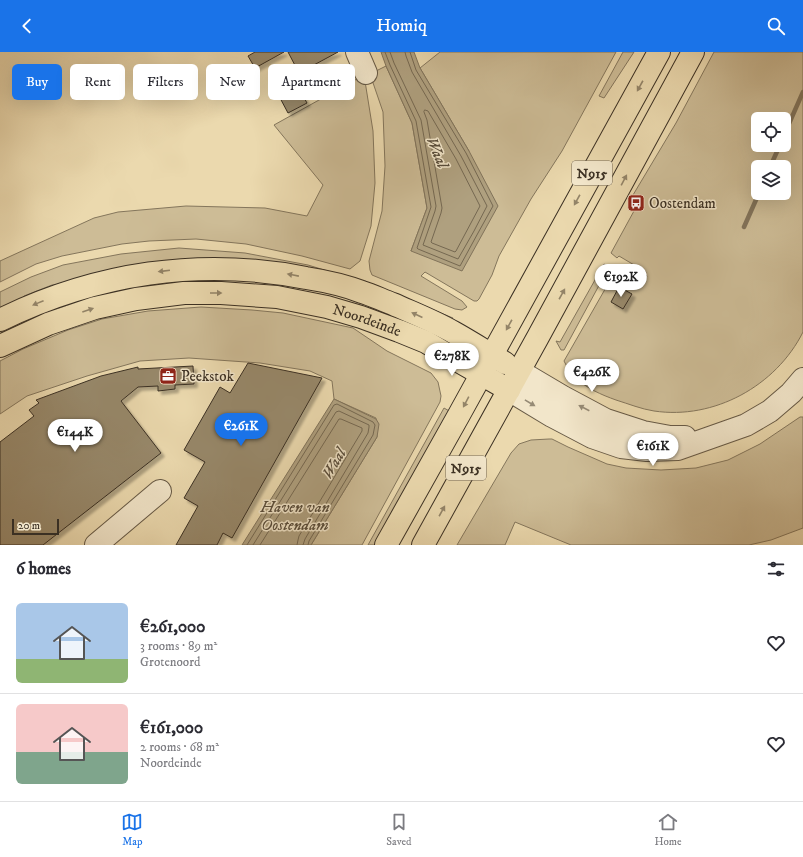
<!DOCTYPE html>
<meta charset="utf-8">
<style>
body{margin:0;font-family:"IM FELL DW Pica",serif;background:#f7f7f7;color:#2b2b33;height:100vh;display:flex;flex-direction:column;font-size:15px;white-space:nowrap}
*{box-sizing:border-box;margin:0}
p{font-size:13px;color:#7c7c81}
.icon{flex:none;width:22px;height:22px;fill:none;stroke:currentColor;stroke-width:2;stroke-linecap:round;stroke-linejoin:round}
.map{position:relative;height:493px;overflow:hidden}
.drawer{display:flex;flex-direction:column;background:#fff;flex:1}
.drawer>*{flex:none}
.top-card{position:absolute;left:12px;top:12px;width:400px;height:36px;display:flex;gap:8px}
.tools{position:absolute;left:751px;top:60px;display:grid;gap:8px}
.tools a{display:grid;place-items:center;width:40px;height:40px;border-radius:6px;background:#fff;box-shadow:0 4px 16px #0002;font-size:20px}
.scale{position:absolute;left:12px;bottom:10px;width:47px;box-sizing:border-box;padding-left:4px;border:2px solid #3b3023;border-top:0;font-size:11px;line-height:14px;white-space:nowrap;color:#3b3023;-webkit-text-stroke:3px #f2e6ca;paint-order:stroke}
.price{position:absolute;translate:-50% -34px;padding:0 9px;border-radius:14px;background:#fff;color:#222;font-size:13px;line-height:26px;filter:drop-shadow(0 1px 2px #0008)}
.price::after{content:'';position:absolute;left:50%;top:24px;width:12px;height:9px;margin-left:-6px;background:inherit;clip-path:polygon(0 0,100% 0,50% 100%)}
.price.on{background:#1a73e8;color:#fff}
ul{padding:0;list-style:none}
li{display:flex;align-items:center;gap:12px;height:100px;padding:0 16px}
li+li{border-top:1px solid #e1e1e2}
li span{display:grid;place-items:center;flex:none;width:112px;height:80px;border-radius:6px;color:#555}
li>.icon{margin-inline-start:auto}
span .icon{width:48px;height:48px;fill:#fffc;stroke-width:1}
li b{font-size:17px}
h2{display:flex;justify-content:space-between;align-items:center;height:48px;padding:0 16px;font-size:17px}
.chip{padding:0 14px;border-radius:6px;background:#fff;box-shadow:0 4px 16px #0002;font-size:14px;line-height:36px}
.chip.on{background:#1a73e8;color:#fff}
header{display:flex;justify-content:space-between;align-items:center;height:52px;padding:0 16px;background:#1a73e8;color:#fff;font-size:18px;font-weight:600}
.tabs{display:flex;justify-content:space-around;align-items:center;height:56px;border-top:1px solid #e1e1e2;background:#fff;font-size:11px;color:#7c7c81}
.tabs a{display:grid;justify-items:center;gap:2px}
.tabs .on{color:#1a73e8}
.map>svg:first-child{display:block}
</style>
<header><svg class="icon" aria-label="back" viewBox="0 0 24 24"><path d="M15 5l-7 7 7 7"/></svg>Homiq<svg class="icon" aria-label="search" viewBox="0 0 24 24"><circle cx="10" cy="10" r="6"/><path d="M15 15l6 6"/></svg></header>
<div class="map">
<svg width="803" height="493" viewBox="0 0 803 493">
<defs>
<filter id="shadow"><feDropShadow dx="3.5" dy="3.5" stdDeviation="1" flood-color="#0004"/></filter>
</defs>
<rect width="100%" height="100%" fill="#ebd9ae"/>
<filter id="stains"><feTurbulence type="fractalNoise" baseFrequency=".005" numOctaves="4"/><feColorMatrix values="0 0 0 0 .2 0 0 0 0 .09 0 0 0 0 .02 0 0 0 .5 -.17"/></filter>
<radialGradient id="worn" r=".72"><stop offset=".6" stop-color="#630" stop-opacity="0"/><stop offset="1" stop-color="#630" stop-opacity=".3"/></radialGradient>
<!-- green -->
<path fill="#cdbc96" stroke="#84765c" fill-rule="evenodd" d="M 440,0 L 616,0 L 562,99 L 531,147 L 499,204 L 492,223 L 479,247 L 477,249 L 474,249 L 425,220 L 421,224 L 462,249 L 467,255 L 462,258 L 455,257 L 372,223 L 370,218 L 369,209 L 382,159 L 385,114 L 383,60 L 370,22 L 386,14 L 412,71 L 427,156 L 411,199 L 469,99 L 420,16 Z
M 623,0 L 634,0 L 604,46 L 599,44 Z
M 714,0 L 803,0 L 803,280 C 776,334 714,368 654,359 C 641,357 629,352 616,348 C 602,343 585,336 574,324 C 570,320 567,315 564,309 L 616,218 L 642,233 L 647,224 L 645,222 L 646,220 L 619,204 L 617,206 L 611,201 L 640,148 L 633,143 L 676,71 ZM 758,67 L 784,67 L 784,93 L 758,93 ZM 758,115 L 784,115 L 784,141 L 758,141 Z
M 364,23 L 373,79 L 375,131 L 371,174 L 360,209 L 350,217 L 302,204 L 246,192 L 196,187 L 149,189 L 122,192 L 62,204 L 36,212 L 0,230 L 0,209 L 94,166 L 118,160 L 186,154 L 265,156 L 307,164 L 323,133 L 274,73 Z
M 179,196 L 245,201 L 308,213 L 363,230 L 397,243 L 453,266 L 450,272 L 304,220 L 52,233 L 24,244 L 13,257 L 0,265 L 0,240 L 31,225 L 63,213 L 121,202 Z
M 604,212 L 609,215 L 564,298 L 561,298 L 556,289 L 560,290 Z
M 201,255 L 252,258 L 283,261 L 353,276 L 387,299 L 431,321 L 438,330 L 441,344 L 440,350 L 362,493 L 311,493 L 377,385 L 376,366 L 334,347 L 332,329 L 310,319 L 260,311 L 189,306 L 140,309 L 87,324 L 27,344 L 0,362 L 0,309 L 23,297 L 68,278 L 102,267 L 148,259 Z
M 444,356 L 451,360 L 378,493 L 368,493 Z
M 800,365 L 803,365 L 803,476 L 771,488 L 749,493 L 571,493 L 515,470 L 505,493 L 457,493 L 511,401 L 519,392 L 531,388 L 549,387 L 552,387 L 568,395 L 607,412 L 626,416 L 661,418 L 696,416 L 728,408 L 760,392 Z"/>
<!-- water -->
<path fill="#afa07f" stroke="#81735a" d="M 381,0 L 414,0 L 420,16 L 469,99 L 498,154 L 462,219 L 411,199 L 427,156 L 412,71 L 386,14 Z
M 334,347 L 376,367 L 379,372 L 377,385 L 311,493 L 242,493 Z"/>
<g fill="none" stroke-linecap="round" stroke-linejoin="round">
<!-- shore -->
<path stroke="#756851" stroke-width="1" d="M 385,0 L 390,13 L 416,69 L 431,155 L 417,196 L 418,197 L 460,214 L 478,181 L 493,154 L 466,101 L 416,18 L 410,0
M 390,0 L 394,11 L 421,68 L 436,154 L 435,159 L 423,193 L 458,207 L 474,179 L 487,154 L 461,104 L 412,20 L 406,4 L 405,0
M 425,58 L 428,59 L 456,107 L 480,154 L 456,199 L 455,200 L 432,191 L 431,190 L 441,161 L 442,156 L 427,68 L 424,60 Z
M 247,493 L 334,353 L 337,352 L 373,370 L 375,373 L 373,383 L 309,489 L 308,493
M 253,493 L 336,360 L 339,359 L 369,373 L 369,375 L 368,381 L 305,487 L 303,493
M 260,493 L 339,367 L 341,367 L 362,376 L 362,379 L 299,484 L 298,488 L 297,493"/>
<!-- stream -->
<path stroke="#81735a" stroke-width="4.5" d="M 784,83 L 803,40
M 770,115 L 780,93
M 744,175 L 759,141"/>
</g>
<!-- building -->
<path fill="#97886b" stroke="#3b3023" filter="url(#shadow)" d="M 255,0 L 284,0 L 255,16 L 248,4 Z
M 288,0 L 338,0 L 299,21 Z
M 298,35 L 307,51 L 288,61 L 279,44 Z
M 619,235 L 632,242 L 623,257 L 611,250 Z
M 248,311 L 322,326 L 232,486 L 223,481 L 217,493 L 176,493 L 198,454 L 184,446 L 205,410 L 184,398 L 220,335 L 230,341 Z
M 193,314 L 194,332 L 175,333 L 175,337 L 158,339 L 158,334 L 138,335 L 121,349 L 161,401 L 43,493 L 0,493 L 0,390 L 34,364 L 29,358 L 39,351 L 36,348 L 101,324 L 138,315 L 138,317 Z"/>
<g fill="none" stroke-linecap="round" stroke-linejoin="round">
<defs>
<path id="minor" d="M 357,0 L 366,21
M 519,319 L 563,345 L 606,368 L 643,380 L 670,385 L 685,385
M 509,338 L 552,364 L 592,385 L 621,395 L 647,398 L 678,397 L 746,373 L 770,359 L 791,341 L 803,327
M 96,493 L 160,439"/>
<g id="major">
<path d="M 0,268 C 96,221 200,205 306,226 C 325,229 344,233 362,240 C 372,243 382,248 393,252 C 413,261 434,269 453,280 C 471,290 488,301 505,311"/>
<path id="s1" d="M 0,294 L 48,272 L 95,256 L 136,247 L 184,241 L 221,241 L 277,245 L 327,255 L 361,265 L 399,279 L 426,290 L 441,299 L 509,338"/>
<path d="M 386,493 L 460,361 L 659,0"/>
<path d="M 423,493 L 538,285 L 693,0"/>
</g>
</defs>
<!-- minor casing -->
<use href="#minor" stroke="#675a46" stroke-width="24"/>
<!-- major casing -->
<use href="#major" stroke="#3b3023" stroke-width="24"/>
<!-- minor -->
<use href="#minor" stroke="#f2e6ca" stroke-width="22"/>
<!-- major -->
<use href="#major" stroke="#ebd9ae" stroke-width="22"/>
</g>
<!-- one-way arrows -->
<defs><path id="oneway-solid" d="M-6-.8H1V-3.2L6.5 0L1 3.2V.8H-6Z"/></defs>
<g fill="#938468">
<use href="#oneway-solid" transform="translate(640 34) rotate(119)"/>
<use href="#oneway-solid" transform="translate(624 128) rotate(-62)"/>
<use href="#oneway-solid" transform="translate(577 148) rotate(119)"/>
<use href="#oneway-solid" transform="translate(164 219) rotate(173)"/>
<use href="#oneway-solid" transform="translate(293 223) rotate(-169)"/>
<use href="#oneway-solid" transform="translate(216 241)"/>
<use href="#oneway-solid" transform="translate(562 242) rotate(-61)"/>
<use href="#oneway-solid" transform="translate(38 251) rotate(158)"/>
<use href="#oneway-solid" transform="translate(88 258) rotate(-19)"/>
<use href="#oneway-solid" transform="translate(417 263) rotate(-155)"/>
<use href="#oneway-solid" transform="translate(509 273) rotate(119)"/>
<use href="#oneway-solid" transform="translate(466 350) rotate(118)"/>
<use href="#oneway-solid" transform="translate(442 459) rotate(-61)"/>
</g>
<g fill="#968b76">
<use href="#oneway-solid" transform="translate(530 351) rotate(31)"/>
<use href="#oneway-solid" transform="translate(584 356) rotate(-153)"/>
</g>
<!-- icons -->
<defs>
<symbol id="bus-square" viewBox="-11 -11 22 22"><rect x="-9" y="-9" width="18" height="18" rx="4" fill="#8f2418" stroke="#f2e6ca"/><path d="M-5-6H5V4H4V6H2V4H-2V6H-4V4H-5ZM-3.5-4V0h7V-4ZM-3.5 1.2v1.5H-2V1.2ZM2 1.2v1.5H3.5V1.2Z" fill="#fff"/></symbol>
<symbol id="office-square" viewBox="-11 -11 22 22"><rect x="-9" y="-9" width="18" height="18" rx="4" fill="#8f2418" stroke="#f2e6ca"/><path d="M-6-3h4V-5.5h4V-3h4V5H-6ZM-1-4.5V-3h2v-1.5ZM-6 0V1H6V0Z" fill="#fff"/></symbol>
</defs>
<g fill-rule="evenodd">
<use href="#bus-square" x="626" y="141" width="20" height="20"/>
<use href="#office-square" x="158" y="314" width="20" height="20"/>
</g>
<g text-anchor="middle" stroke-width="3" stroke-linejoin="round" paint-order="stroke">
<!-- shield labels -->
<g fill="#f2e6ca" stroke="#726755" stroke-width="1">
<rect x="572" y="109" width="40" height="24" rx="3"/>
<rect x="446" y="404" width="40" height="24" rx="3"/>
</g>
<g font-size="14" font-weight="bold" fill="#3b3023">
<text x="592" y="126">N915</text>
<text x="466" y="421">N915</text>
</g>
<!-- poi labels -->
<g font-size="15" fill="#3b3023" stroke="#f2e6ca" text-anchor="start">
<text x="649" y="156">Oostendam</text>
<text x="181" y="329">Peekstok</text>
</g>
<!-- street labels -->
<g font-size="15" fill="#3b3023" stroke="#f2e6ca">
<text dy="5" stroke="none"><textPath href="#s1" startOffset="379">Noordeinde</textPath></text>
</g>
<!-- water labels -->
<g font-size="16" font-style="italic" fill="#584c3a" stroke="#f2e6ca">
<text transform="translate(438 100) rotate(67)" y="6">Waal</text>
<text transform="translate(333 411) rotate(-60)" y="6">Waal</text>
<text x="295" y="460">Haven van<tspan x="295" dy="18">Oostendam</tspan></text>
</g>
</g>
<rect width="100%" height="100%" filter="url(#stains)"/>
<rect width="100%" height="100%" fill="url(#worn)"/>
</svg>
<div class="tools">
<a><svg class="icon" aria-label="locate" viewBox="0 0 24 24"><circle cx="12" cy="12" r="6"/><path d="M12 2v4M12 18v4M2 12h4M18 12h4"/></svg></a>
<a><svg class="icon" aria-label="layers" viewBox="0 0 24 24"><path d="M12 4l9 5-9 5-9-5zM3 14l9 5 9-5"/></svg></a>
</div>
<div class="scale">20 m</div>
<b class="price" style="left:621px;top:246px">€192K</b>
<b class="price" style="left:452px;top:325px">€278K</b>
<b class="price" style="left:592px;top:341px">€426K</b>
<b class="price on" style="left:241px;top:395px">€261K</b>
<b class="price" style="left:75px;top:401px">€144K</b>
<b class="price" style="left:653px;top:415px">€161K</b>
<div class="top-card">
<a class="chip on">Buy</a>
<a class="chip">Rent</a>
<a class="chip">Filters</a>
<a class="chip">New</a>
<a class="chip">Apartment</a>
</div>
</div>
<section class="drawer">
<h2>6 homes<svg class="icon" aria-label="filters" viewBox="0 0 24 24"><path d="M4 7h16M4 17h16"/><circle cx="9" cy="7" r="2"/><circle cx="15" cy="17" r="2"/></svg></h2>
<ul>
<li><span style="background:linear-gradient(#a9c7e8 70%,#8fb573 0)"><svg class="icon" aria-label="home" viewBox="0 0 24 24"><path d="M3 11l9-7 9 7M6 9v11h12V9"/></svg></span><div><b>€261,000</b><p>3 rooms · 89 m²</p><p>Grotenoord</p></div><svg class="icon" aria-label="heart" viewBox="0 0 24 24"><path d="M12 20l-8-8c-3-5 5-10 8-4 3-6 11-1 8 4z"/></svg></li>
<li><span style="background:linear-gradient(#f6c9c9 60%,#7fa58c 0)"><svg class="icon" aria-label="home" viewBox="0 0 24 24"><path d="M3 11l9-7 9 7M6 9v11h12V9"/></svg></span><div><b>€161,000</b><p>2 rooms · 68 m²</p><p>Noordeinde</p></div><svg class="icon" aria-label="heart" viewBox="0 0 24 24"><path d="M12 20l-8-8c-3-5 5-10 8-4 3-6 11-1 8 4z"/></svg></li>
</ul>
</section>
<nav class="tabs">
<a class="on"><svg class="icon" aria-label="map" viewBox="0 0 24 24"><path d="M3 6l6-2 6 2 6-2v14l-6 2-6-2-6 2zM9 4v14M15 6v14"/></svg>Map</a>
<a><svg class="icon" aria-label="saved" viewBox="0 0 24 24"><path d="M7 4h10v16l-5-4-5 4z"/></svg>Saved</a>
<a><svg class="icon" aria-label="home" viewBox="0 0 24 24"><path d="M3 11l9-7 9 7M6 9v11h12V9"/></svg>Home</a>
</nav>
